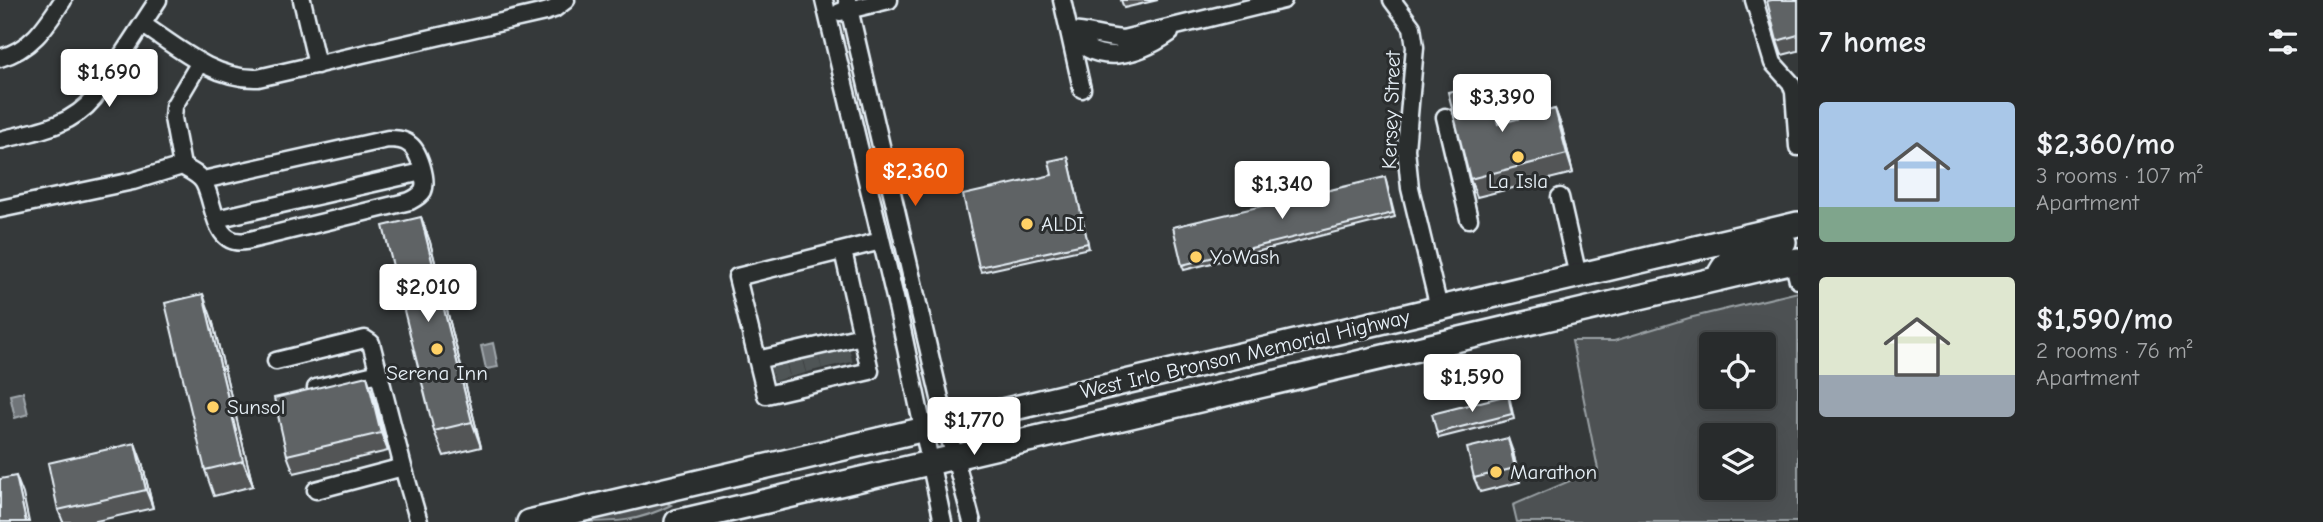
<!DOCTYPE html>
<meta charset="utf-8">
<style>
body{margin:0;font-family:"Comic Neue",sans-serif;background:#343738;color:#f1f3f6;height:100vh;display:flex;flex-direction:column;font-size:26px;white-space:nowrap}
*{box-sizing:border-box;margin:0}
p{font-size:23px;color:#a5a7a9}
.icon{flex:none;width:38px;height:38px;fill:none;stroke:currentColor;stroke-width:2;stroke-linecap:round;stroke-linejoin:round}
.map{position:relative;flex:1;overflow:hidden}
.sheet{display:flex;flex-direction:column;background:#282b2c;width:525px}
.sheet>*{flex:none}
.fabs{position:absolute;left:1699px;top:332px;display:grid;gap:14px}
.fabs a{display:grid;place-items:center;width:77px;height:77px;border-radius:7px;background:#282b2c;box-shadow:0 7px 28px #0002,0 0 0 2px #444748;font-size:35px}
.price{position:absolute;translate:-50% -60px;padding:0 16px;border-radius:7px;background:#fff;color:#222;font-size:23px;line-height:46px;filter:drop-shadow(0 2px 4px #0008)}
.price::after{content:'';position:absolute;left:50%;top:42px;width:21px;height:16px;margin-left:-10px;background:inherit;clip-path:polygon(0 0,100% 0,50% 100%)}
.price.on{background:#ea580c;color:#fff}
ul{padding:0;list-style:none}
li{display:flex;align-items:center;gap:21px;height:175px;padding:0 21px}
li span{display:grid;place-items:center;flex:none;width:196px;height:140px;border-radius:7px;color:#555}
li>.icon{margin-inline-start:auto}
span .icon{width:84px;height:84px;fill:#fffc;stroke-width:1}
li b{font-size:30px}
h2{display:flex;justify-content:space-between;align-items:center;height:84px;padding:0 21px;font-size:30px}
main{display:flex;flex:1;min-height:0}
.map>svg:first-child{display:block}
</style>
<main>
<div class="map">
<svg width="1798" height="522" viewBox="0 0 1798 522">
<rect width="100%" height="100%" fill="#35393a"/>
<filter id="ink" filterUnits="userSpaceOnUse"><feTurbulence type="fractalNoise" baseFrequency=".0143" numOctaves="2"/><feDisplacementMap in="SourceGraphic" scale="14" xChannelSelector="R" yChannelSelector="G"/><feConvolveMatrix kernelMatrix="1 2 1 2 8 2 1 2 1" color-interpolation-filters="sRGB"/></filter>
<g filter="url(#ink)">
<!-- green -->
<path fill="#4d5152" stroke="#9aa1a5" stroke-width="2" fill-rule="evenodd" d="M 1798,292 L 1798,522 L 1517,522 L 1513,505 L 1598,469 L 1572,341 L 1614,341 L 1689,318 ZM 1712,345 L 1764,345 L 1764,397 L 1712,397 ZM 1712,436 L 1764,436 L 1764,488 L 1712,488 Z
M 665,502 L 671,505 C 638,522 616,522 579,522 Z"/>
<!-- water -->
<path fill="#707579" stroke="#a0a7ac" stroke-width="2" d="M 493,343 L 498,367 L 486,369 L 481,346 Z
M 23,392 L 28,414 L 15,418 L 10,395 Z"/>
<g fill="none" stroke-linecap="round" stroke-linejoin="round">
<!-- minor-tunnel -->
<path stroke="#505556" stroke-width="16" stroke-dasharray="16 8" stroke-linecap="butt" d="M 841,348 L 845,365
M 826,351 L 830,368
M 810,355 L 814,371
M 794,360 L 798,375
M 778,364 L 782,379"/>
<defs>
<path id="minor" d="M 302,0 L 317,65
M 824,0 L 897,306 L 943,522
M 847,0 L 946,424 L 972,522
M 1062,0 L 1082,89
M 1392,0 L 1412,27 L 1415,47 L 1406,149 L 1410,188 L 1439,308
M 1754,0 L 1773,63 L 1791,83 L 1794,92 L 1798,147
M 840,12 L 889,0
M 142,24 C 177,47 214,80 258,78 L 545,12 L 554,9 L 566,0
M 1070,31 C 1089,32 1105,38 1123,39 L 1283,0
M 1070,31 C 1094,69 1139,55 1170,33
M 0,58 C 32,49 46,26 63,0
M 200,62 L 174,106 L 173,118 L 182,166 C 189,170 201,176 204,183 C 215,203 213,247 246,241 L 410,201 C 414,199 420,196 423,191 C 428,181 419,150 409,144 C 403,139 395,139 388,139 L 203,180
M 1445,117 L 1469,219
M 0,140 C 36,131 70,127 94,98 L 158,0
M 1560,197 L 1578,276
M 0,209 L 133,181 L 182,166
M 216,219 L 422,172
M 843,251 L 870,371 L 766,395 L 737,277 L 881,241
M 1793,261 L 1798,280
M 757,360 L 862,336
M 276,361 L 365,339 L 371,343 L 403,467
M 316,388 L 379,373
M 316,490 L 403,467 L 419,522"/>
<path id="highway" d="M 1718,279 C 1726,251 1758,250 1784,242
M 529,522 L 1798,224
M 677,522 L 1798,260"/>
</defs>
<!-- minor casing -->
<use href="#minor" stroke="#e8f1f8" stroke-width="21"/>
<!-- highway casing -->
<use href="#highway" stroke="#e8f1f8" stroke-width="28"/>
<!-- minor -->
<use href="#minor" stroke="#2a2d2e" stroke-width="16"/>
<!-- highway -->
<use href="#highway" stroke="#2a2d2e" stroke-width="23"/>
</g>
<!-- wall -->
<path fill="#525557" stroke="#e8f1f8" stroke-width="2" d="M 1121,0 L 1158,0 L 1124,8 Z
M 1798,0 L 1798,51 L 1782,55 L 1777,41 Z
M 1494,101 L 1500,123 L 1555,109 L 1562,128 L 1573,173 L 1477,197 L 1470,179 Z
M 1068,157 L 1089,248 L 981,272 L 979,267 L 1052,175 Z
M 1385,177 L 1395,217 L 1184,270 L 1182,265 Z
M 421,217 L 430,242 L 481,447 L 444,456 L 434,431 Z
M 212,319 L 253,486 L 214,496 L 205,470 Z
M 373,395 L 388,451 L 294,473 L 287,455 Z
M 1510,400 L 1514,419 L 1439,438 L 1437,433 Z
M 1513,452 L 1520,482 L 1480,492 L 1474,478 Z
M 142,462 L 153,508 L 92,522 L 63,522 L 58,510 Z"/>
<!-- shaded-wall -->
<path fill="#424547" stroke="#e8f1f8" stroke-width="2" d="M 1488,82 L 1494,101 L 1505,142 L 1498,124 Z
M 1555,109 L 1562,128 L 1573,173 L 1567,154 Z
M 421,217 L 430,242 L 481,447 L 472,422 Z
M 203,294 L 212,319 L 253,486 L 243,461 Z
M 367,376 L 373,395 L 388,451 L 381,433 Z
M 1508,438 L 1513,452 L 1520,482 L 1515,468 Z
M 135,443 L 142,462 L 153,508 L 146,490 Z
M 16,476 L 23,494 L 29,522 L 26,522 Z"/>
<!-- building -->
<path fill="#5f6365" stroke="#e8f1f8" stroke-width="2" d="M 1772,0 L 1798,0 L 1798,35 L 1777,41 L 1767,1 Z
M 1488,82 L 1498,124 L 1555,109 L 1567,154 L 1470,179 L 1448,92 Z
M 1068,157 L 1088,243 L 979,267 L 963,195 L 1052,175 L 1049,161 Z
M 1385,177 L 1393,213 L 1182,265 L 1173,227 Z
M 421,217 L 472,422 L 434,431 L 383,226 Z
M 203,294 L 243,461 L 205,470 L 165,303 Z
M 367,376 L 381,433 L 287,455 L 274,398 Z
M 1508,395 L 1512,414 L 1437,433 L 1432,414 Z
M 1508,438 L 1515,468 L 1474,478 L 1467,448 Z
M 135,443 L 146,490 L 58,510 L 48,463 Z
M 16,476 L 26,522 L 0,522 L 0,479 Z"/>
</g>
<!-- markers -->
<g fill="#ffd166" stroke="#2a2d2e" stroke-width="2.5">
<circle cx="1518" cy="157" r="7"/>
<circle cx="1027" cy="224" r="7"/>
<circle cx="1196" cy="257" r="7"/>
<circle cx="437" cy="349" r="7"/>
<circle cx="213" cy="407" r="7"/>
<circle cx="1496" cy="472" r="7"/>
</g>
<g text-anchor="middle" stroke-width="6" stroke-linejoin="round" paint-order="stroke">
<!-- street labels -->
<g font-size="21" fill="#e8f1f8" stroke="#2a2d2e">
<text transform="translate(1391 110) rotate(-88)" y="7">Kersey Street</text>
<text transform="translate(1245 354) rotate(-13)" y="7">West Irlo Bronson Memorial Highway</text>
</g>
<!-- poi labels -->
<g font-size="21" fill="#e8f1f8" stroke="#2a2d2e" text-anchor="start">
<text x="1518" y="188" text-anchor="middle">La Isla</text>
<text x="1041" y="231">ALDI</text>
<text x="1210" y="264">YoWash</text>
<text x="437" y="380" text-anchor="middle">Serena Inn</text>
<text x="227" y="414">Sunsol</text>
<text x="1510" y="479">Marathon</text>
</g>
</g>
</svg>
<div class="fabs">
<a><svg class="icon" aria-label="locate" viewBox="0 0 24 24"><circle cx="12" cy="12" r="6"/><path d="M12 2v4M12 18v4M2 12h4M18 12h4"/></svg></a>
<a><svg class="icon" aria-label="layers" viewBox="0 0 24 24"><path d="M12 4l9 5-9 5-9-5zM3 14l9 5 9-5"/></svg></a>
</div>
<b class="price" style="left:109px;top:109px">$1,690</b>
<b class="price" style="left:1502px;top:134px">$3,390</b>
<b class="price on" style="left:915px;top:208px">$2,360</b>
<b class="price" style="left:1282px;top:221px">$1,340</b>
<b class="price" style="left:428px;top:324px">$2,010</b>
<b class="price" style="left:1472px;top:414px">$1,590</b>
<b class="price" style="left:974px;top:457px">$1,770</b>
</div>
<section class="sheet">
<h2>7 homes<svg class="icon" aria-label="filters" viewBox="0 0 24 24"><path d="M4 7h16M4 17h16"/><circle cx="9" cy="7" r="2"/><circle cx="15" cy="17" r="2"/></svg></h2>
<ul>
<li><span style="background:linear-gradient(#a9c7e8 75%,#7fa58c 0)"><svg class="icon" aria-label="home" viewBox="0 0 24 24"><path d="M3 11l9-7 9 7M6 9v11h12V9"/></svg></span><div><b>$2,360/mo</b><p>3 rooms · 107 m²</p><p>Apartment</p></div></li>
<li><span style="background:linear-gradient(#dfe7d0 70%,#9aa5b1 0)"><svg class="icon" aria-label="home" viewBox="0 0 24 24"><path d="M3 11l9-7 9 7M6 9v11h12V9"/></svg></span><div><b>$1,590/mo</b><p>2 rooms · 76 m²</p><p>Apartment</p></div></li>
</ul>
</section>
</main>
